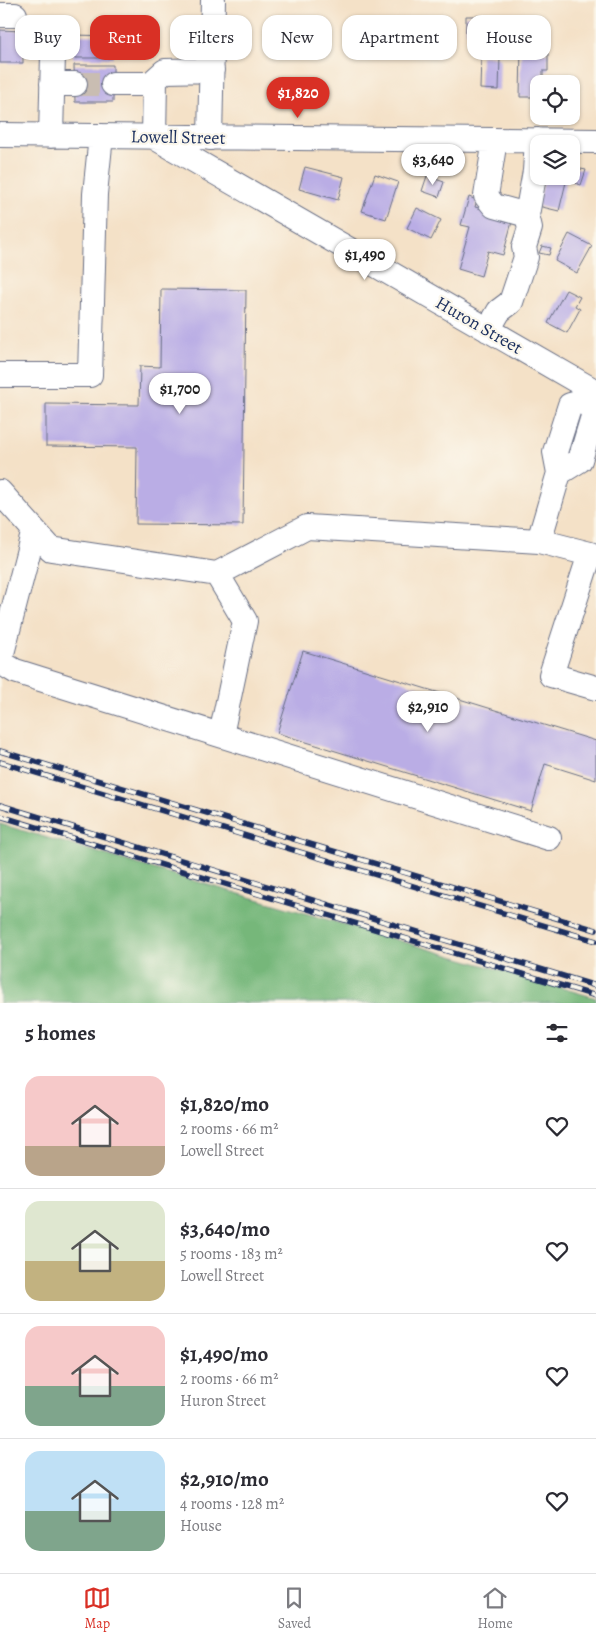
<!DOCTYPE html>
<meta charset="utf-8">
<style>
body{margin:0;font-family:Alegreya,serif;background:#f7f7f7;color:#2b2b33;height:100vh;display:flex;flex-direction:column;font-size:19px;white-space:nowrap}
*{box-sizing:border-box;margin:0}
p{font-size:16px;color:#7c7c81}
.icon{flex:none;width:28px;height:28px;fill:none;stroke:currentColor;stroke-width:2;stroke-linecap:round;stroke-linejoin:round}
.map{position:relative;height:1003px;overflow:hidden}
.sheet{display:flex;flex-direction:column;background:#fff;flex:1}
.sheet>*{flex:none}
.guide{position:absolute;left:15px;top:15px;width:566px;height:45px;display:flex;gap:10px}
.fabs{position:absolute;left:530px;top:75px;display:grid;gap:10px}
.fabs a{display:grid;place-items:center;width:50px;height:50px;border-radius:10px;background:#fff;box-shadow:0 1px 4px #0004;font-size:25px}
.price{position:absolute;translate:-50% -42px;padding:0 11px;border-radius:18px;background:#fff;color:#222;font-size:16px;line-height:32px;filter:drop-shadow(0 1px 2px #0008)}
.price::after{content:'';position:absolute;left:50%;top:30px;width:15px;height:11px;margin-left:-8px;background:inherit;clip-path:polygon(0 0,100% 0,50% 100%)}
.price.on{background:#d93025;color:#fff}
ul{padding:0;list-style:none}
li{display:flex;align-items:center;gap:15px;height:125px;padding:0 25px}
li+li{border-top:1px solid #e1e1e2}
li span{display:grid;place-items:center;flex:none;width:140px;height:100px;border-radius:15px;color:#555}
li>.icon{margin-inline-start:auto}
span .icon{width:60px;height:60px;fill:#fffc;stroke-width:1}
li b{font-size:21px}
h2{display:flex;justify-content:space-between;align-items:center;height:60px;padding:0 25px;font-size:21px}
.chip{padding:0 18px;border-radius:15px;background:#fff;box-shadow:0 1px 4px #0004;font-size:18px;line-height:45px}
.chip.on{background:#d93025;color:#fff}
.tabs{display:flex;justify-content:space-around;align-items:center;height:70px;border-top:1px solid #e1e1e2;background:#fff;font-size:14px;color:#7c7c81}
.tabs a{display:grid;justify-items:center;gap:2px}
.tabs .on{color:#d93025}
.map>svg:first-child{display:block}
</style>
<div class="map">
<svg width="596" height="1003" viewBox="0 0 596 1003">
<rect width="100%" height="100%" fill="#fbf7ec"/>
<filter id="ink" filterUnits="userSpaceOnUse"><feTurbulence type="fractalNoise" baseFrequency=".02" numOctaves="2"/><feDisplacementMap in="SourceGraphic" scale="10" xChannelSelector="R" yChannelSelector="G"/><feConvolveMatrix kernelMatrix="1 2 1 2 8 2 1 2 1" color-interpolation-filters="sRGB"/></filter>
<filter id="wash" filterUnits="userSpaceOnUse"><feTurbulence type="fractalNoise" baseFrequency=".0096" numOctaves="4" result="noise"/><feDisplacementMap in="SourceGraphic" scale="20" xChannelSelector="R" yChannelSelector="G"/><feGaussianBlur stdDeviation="1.12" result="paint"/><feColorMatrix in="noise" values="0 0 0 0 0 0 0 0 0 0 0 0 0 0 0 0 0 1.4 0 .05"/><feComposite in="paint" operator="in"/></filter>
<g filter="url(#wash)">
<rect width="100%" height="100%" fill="#f4e1c7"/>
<!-- forest -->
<path fill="#76b77a" stroke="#48736c" d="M 0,824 L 596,998 L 596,1003 L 0,1003 Z"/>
<g id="blocks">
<!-- building -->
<path fill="#baade5" d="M 466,16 L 486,16 L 485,32 L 466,32 Z
M 0,30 L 23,31 L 23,63 L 0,63 Z
M 73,35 L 113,36 L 113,58 L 73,58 Z
M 521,47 L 540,47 L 540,52 L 548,53 L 548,71 L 543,71 L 543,84 L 539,84 L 539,97 L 520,97 Z
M 481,56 L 500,57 L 499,90 L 480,89 Z
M 74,65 L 113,65 L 113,102 L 75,102 Z
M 305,167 L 344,177 L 338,200 L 299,189 Z
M 576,168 L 586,170 L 581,185 L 572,182 Z
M 375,174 L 398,182 L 386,219 L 362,211 Z
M 427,176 L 444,182 L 439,197 L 422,191 Z
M 554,176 L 567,178 L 559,211 L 538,206 L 545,177 L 553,179 Z
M 469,197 L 477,200 L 475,207 L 513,218 L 503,255 L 488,251 L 481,276 L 458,269 L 470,227 L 461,225 Z
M 417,208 L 441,220 L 431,240 L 407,228 Z
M 569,234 L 592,246 L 577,273 L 555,261 Z
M 542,246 L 551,248 L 549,255 L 539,253 Z
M 161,289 L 246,290 L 243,525 L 136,524 L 137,447 L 46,446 L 46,404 L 139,405 L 140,366 L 160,367 Z
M 566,290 L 580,297 L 575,306 L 580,309 L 567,333 L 548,323 Z
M 303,651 L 596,741 L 596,780 L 545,764 L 531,811 L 277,733 Z"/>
</g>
</g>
<g filter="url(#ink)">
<use href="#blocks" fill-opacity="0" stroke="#676d83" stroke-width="1"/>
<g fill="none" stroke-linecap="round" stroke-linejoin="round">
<!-- minor-tunnel -->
<path stroke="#c9bdb2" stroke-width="24" stroke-dasharray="24 12" stroke-linecap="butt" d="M 75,84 L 113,84"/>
<defs>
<path id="minor" d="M 0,15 L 15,15
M 212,70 L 165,71 L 155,80 L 154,137 L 596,392
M 52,84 L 75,84
M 113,84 L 155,84
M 0,135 L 596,141
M 51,136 L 53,54
M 210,138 L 213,0
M 495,140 L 486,196 L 494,206 L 527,215
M 488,330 L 499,311 L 511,302 L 526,257 L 524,247 L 530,228 L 527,215 L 535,171 L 537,140
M 0,375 L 90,375 L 95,194 L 101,136
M 592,390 L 585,401 L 570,405 L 555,452 L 559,473 L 539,541 L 590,554 L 551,675 L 596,688
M 559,473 L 580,460 L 594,413 L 585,401
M 0,492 L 51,549 L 217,574 L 307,527 L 539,541
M 217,574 L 245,621 L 221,735
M 0,661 L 34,530
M 0,662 L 15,671 L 549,838"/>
</defs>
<!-- minor casing -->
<use href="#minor" stroke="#676d83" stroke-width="26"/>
<!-- minor -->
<use href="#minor" stroke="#fff" stroke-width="24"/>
<defs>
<path id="rail" d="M 0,751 L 596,930
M 0,762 L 596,941
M 0,805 L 596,986
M 0,816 L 596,996"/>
</defs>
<!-- rail casing -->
<use href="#rail" stroke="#1b2f5e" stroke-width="5.5"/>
<!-- rail -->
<use href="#rail" stroke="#fbf7ec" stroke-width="4" stroke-dasharray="11" stroke-linecap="butt"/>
</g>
</g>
<g text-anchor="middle" stroke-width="4.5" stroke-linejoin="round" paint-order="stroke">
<!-- street labels -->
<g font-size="18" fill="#1b2f5e" stroke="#fbf7ec">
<text transform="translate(178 137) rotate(1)" y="6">Lowell Street</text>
<text transform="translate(479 325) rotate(30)" y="6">Huron Street</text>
</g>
</g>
</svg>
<div class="fabs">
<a><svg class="icon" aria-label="locate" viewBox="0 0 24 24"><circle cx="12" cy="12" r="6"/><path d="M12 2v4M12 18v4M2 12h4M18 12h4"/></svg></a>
<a><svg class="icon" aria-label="layers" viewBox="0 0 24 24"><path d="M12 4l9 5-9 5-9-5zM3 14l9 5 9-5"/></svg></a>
</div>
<b class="price on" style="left:298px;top:119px">$1,820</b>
<b class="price" style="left:433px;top:186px">$3,640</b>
<b class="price" style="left:365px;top:281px">$1,490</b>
<b class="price" style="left:180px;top:415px">$1,700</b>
<b class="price" style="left:428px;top:733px">$2,910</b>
<div class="guide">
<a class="chip">Buy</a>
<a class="chip on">Rent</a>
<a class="chip">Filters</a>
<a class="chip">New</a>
<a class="chip">Apartment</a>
<a class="chip">House</a>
</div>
</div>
<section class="sheet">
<h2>5 homes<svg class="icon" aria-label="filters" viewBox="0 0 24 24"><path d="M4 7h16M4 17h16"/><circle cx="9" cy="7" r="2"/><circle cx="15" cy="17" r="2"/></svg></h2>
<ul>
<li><span style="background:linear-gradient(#f6c9c9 70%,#b9a48a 0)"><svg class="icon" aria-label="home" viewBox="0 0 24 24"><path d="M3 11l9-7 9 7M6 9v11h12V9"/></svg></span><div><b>$1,820/mo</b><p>2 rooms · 66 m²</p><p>Lowell Street</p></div><svg class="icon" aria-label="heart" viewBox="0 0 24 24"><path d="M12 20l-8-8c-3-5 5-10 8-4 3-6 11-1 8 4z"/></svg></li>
<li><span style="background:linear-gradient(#dfe7d0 60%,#c2b280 0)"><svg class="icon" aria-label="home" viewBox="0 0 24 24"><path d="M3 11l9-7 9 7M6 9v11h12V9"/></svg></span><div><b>$3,640/mo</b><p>5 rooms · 183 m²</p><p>Lowell Street</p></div><svg class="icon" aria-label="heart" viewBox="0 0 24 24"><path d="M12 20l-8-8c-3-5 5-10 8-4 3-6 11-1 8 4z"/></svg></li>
<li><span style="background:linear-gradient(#f6c9c9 60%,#7fa58c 0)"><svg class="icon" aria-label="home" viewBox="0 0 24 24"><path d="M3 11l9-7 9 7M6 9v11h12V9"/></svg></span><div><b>$1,490/mo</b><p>2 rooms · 66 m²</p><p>Huron Street</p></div><svg class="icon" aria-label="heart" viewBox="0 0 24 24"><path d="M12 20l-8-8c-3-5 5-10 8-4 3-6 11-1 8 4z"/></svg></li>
<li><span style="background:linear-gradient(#bfe0f5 60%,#7fa58c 0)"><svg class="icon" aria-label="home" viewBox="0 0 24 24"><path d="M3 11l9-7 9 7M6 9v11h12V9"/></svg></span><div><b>$2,910/mo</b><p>4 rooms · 128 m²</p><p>House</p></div><svg class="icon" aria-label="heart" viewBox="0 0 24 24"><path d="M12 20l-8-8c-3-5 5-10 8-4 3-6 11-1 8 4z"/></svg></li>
</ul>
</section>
<nav class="tabs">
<a class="on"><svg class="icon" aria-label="map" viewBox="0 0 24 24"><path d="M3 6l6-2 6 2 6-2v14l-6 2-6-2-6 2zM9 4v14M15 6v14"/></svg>Map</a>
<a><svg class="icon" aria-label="saved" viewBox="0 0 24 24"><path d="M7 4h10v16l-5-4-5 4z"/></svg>Saved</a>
<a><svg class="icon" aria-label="home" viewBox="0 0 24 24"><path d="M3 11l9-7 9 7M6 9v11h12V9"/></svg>Home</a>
</nav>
